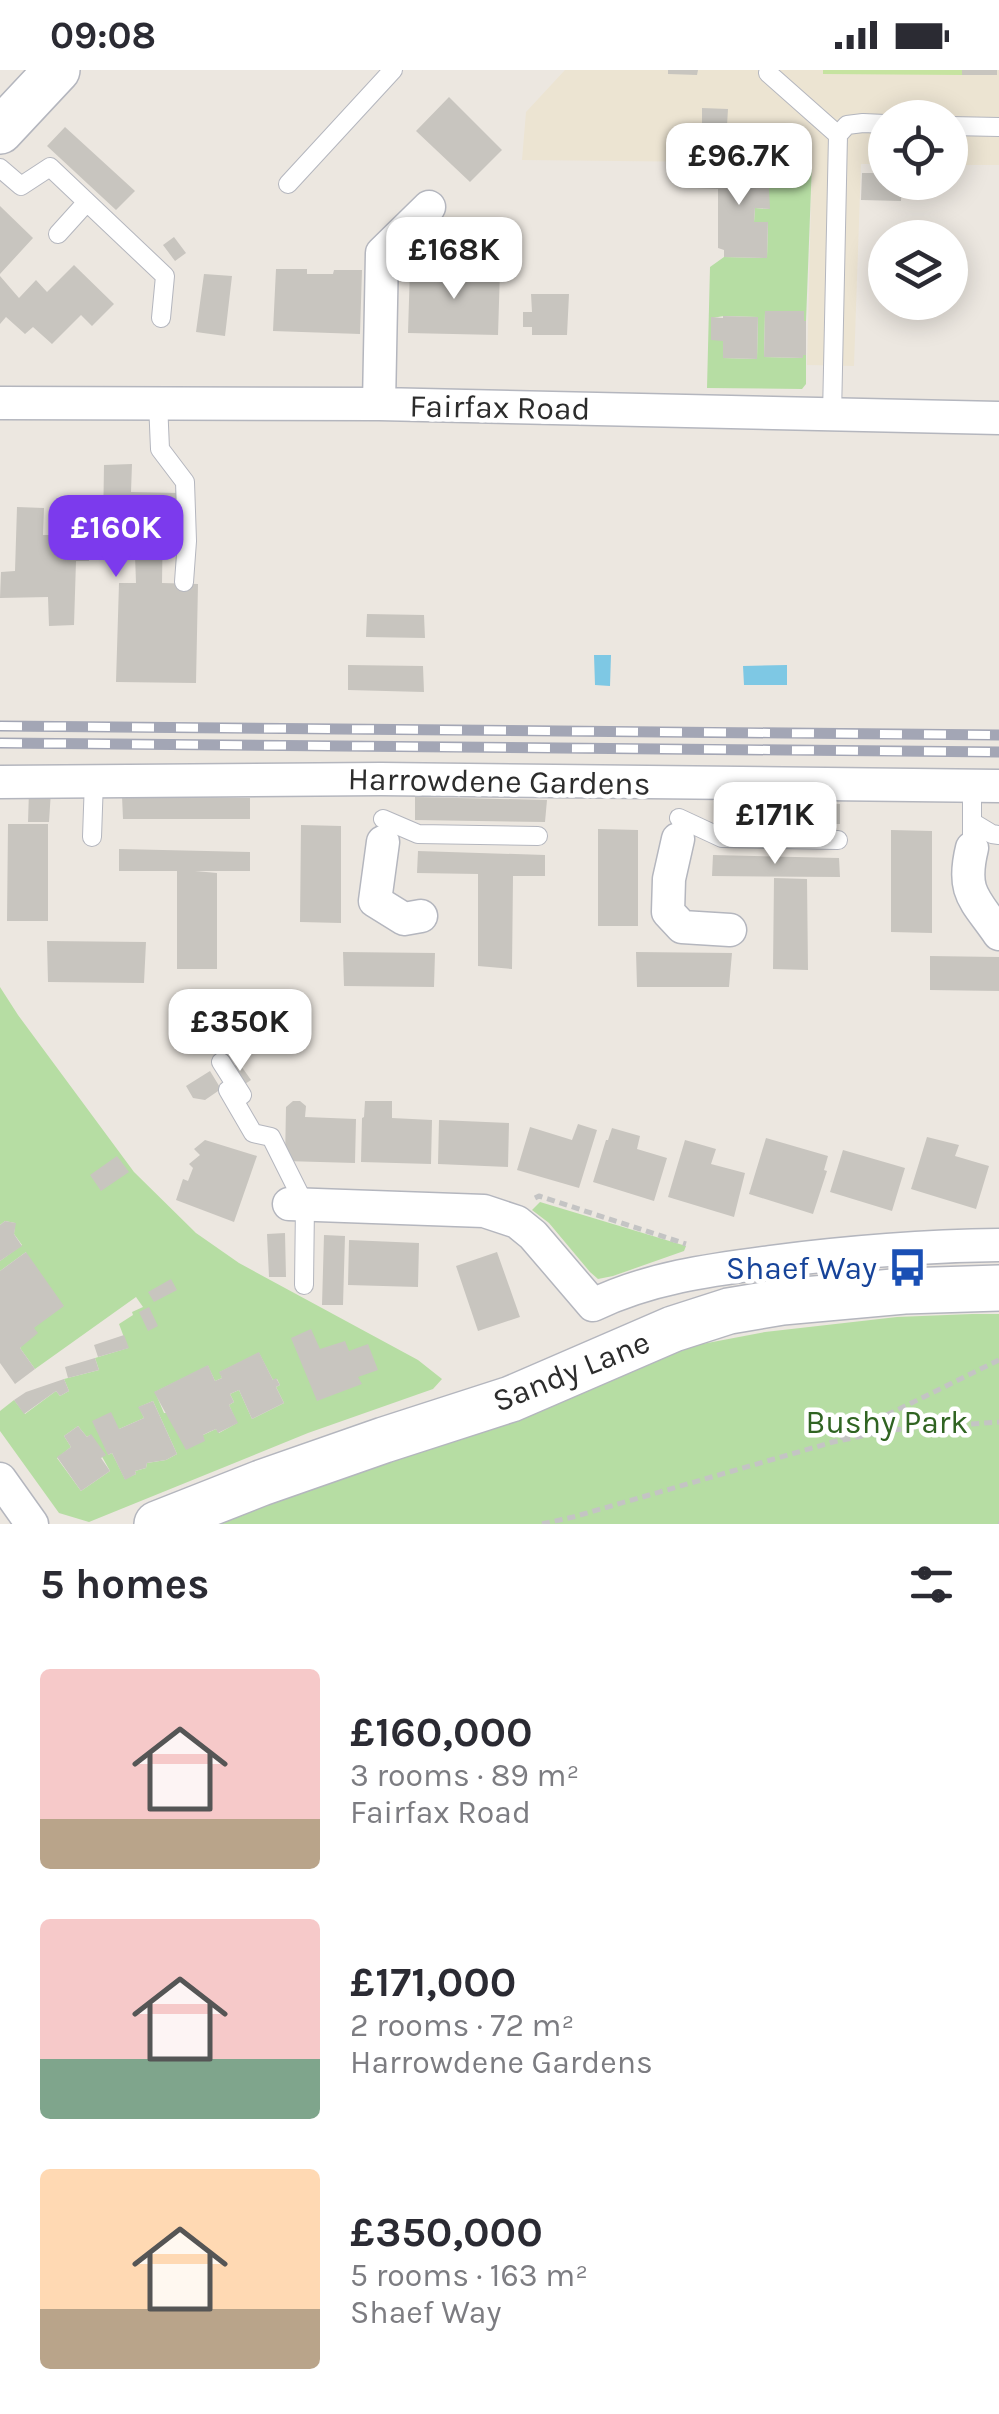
<!DOCTYPE html>
<meta charset="utf-8">
<style>
body{margin:0;font-family:Karla,sans-serif;background:#f2f2f3;color:#2b2b33;height:100vh;display:flex;flex-direction:column;font-size:38px;white-space:nowrap}
*{box-sizing:border-box;margin:0}
p{font-size:32px;color:#7c7c81}
.icon{flex:none;width:55px;height:55px;fill:none;stroke:currentColor;stroke-width:2;stroke-linecap:round;stroke-linejoin:round}
.map{position:relative;height:1454px;overflow:hidden}
.details{display:flex;flex-direction:column;background:#fff;flex:1}
.details>*{flex:none}
.controls{position:absolute;left:868px;top:30px;display:grid;gap:20px}
.controls a{display:grid;place-items:center;width:100px;height:100px;border-radius:50%;background:#fff;box-shadow:0 5px 25px #0003;font-size:50px}
.price{position:absolute;translate:-50% -85px;padding:0 22px;border-radius:20px;background:#fff;color:#222;font-size:32px;line-height:65px;filter:drop-shadow(0 2px 5px #0008)}
.price::after{content:'';position:absolute;left:50%;top:60px;width:30px;height:22px;margin-left:-15px;background:inherit;clip-path:polygon(0 0,100% 0,50% 100%)}
.price.active{background:#7c3aed;color:#fff}
ul{padding:0;list-style:none}
li{display:flex;align-items:center;gap:30px;height:250px;padding:0 40px}
li span{display:grid;place-items:center;flex:none;width:280px;height:200px;border-radius:10px;color:#555}
li>.icon{margin-inline-start:auto}
span .icon{width:120px;height:120px;fill:#fffc;stroke-width:1}
li b{font-size:42px}
h2{display:flex;justify-content:space-between;align-items:center;height:120px;padding:0 40px;font-size:42px}
.status{display:flex;justify-content:space-between;align-items:center;height:70px;padding:0 50px;background:#fff;direction:ltr}
.status svg{height:28px;fill:currentColor}
.map>svg:first-child{display:block}
</style>
<div class="status"><b>09:08</b><svg viewBox="0 0 49 12"><path d="M0 12V9h3v3zM5 12V6h3v6zM10 12V3h3v9zM15 12V0h3v12zM26 1h20v11H26zM47 4h2v5h-2z"/></svg></div>
<div class="map">
<svg width="999" height="1454" viewBox="0 0 999 1454">
<rect width="100%" height="100%" fill="#ece7e0"/>
<!-- education -->
<path fill="#ece4d2" d="M 565,0 L 999,0 L 999,95 L 950,95 L 950,48 L 885,48 L 885,94 L 861,94 L 854,296 L 807,295 L 812,93 L 522,90 L 526,42 Z"/>
<!-- green -->
<path fill="#b6dda3" fill-rule="evenodd" d="M 693,92 L 812,93 L 806,251 L 804,251 L 803,241 L 765,242 L 764,287 L 802,288 L 803,285 L 806,285 L 806,314 L 802,319 L 707,318 L 710,197 L 724,187 L 767,188 L 768,153 L 754,152 L 755,138 L 769,139 L 768,99 L 697,96 L 696,118 L 693,118 ZM 724,246 L 758,247 L 757,289 L 723,288 L 723,271 L 712,248 Z
M 0,917 L 18,945 L 134,1102 L 196,1163 L 239,1193 L 418,1290 L 442,1309 L 433,1319 L 308,1363 L 89,1452 L 59,1443 L 0,1361 L 0,1341 L 14,1330 L 25,1344 L 56,1321 L 60,1326 L 69,1321 L 64,1309 L 99,1300 L 95,1288 L 128,1278 L 119,1254 L 133,1245 L 132,1242 L 143,1237 L 136,1227 L 35,1299 L 20,1278 L 34,1258 L 26,1182 L 0,1201 L 0,1191 L 22,1175 L 14,1164 L 15,1153 L 5,1151 L 0,1155 ZM 259,1283 L 273,1310 L 277,1309 L 280,1315 L 276,1317 L 284,1333 L 252,1349 L 239,1320 L 230,1324 L 234,1332 L 229,1335 L 237,1353 L 219,1363 L 216,1359 L 203,1365 L 167,1343 L 164,1343 L 155,1322 L 208,1296 L 215,1311 L 222,1308 L 220,1302 ZM 153,1331 L 177,1384 L 166,1390 L 147,1393 L 146,1398 L 135,1401 L 136,1404 L 125,1409 L 112,1383 L 108,1385 L 119,1359 L 144,1348 L 139,1337 ZM 78,1356 L 87,1367 L 90,1365 L 110,1401 L 81,1421 L 57,1388 L 71,1377 L 64,1366 Z
M 540,1132 L 686,1176 L 684,1181 L 613,1206 L 598,1209 L 590,1202 L 549,1153 L 532,1140 Z
M 972,1244 L 999,1244 L 999,1454 L 214,1454 L 592,1319 L 681,1278 L 765,1262 L 897,1247 Z"/>
<!-- pitch -->
<path fill="#c6e3a0" d="M 823,0 L 962,0 L 962,5 L 823,4 Z"/>
<!-- water -->
<path fill="#7ec8e4" d="M 594,585 L 611,585 L 610,616 L 595,615 Z
M 787,595 L 787,615 L 744,615 L 743,596 Z"/>
<!-- building -->
<path fill="#c8c5bf" d="M 668,0 L 698,0 L 697,5 L 668,4 Z
M 962,0 L 997,0 L 997,5 L 962,5 Z
M 449,27 L 502,80 L 470,112 L 416,61 Z
M 702,38 L 728,39 L 726,72 L 702,72 Z
M 65,57 L 135,121 L 116,140 L 47,76 Z
M 697,96 L 768,98 L 770,139 L 755,138 L 754,152 L 768,152 L 767,188 L 724,187 L 724,180 L 718,178 L 718,119 L 696,118 Z
M 862,103 L 885,103 L 885,112 L 902,112 L 901,131 L 861,130 Z
M 0,136 L 33,168 L 0,204 Z
M 174,167 L 186,183 L 175,191 L 163,175 Z
M 74,195 L 114,234 L 92,256 L 81,245 L 52,274 L 33,257 L 25,264 L 6,247 L 0,254 L 0,206 L 19,228 L 36,210 L 47,222 Z
M 410,198 L 444,198 L 443,203 L 468,203 L 468,199 L 500,200 L 498,265 L 408,263 Z
M 276,199 L 307,199 L 307,204 L 333,204 L 334,200 L 362,200 L 360,264 L 273,261 Z
M 204,204 L 232,206 L 225,266 L 196,262 Z
M 531,224 L 569,224 L 567,265 L 532,265 L 532,257 L 523,257 L 523,242 L 532,242 Z
M 765,241 L 804,241 L 804,251 L 806,251 L 806,285 L 803,285 L 803,288 L 764,287 Z
M 723,246 L 758,247 L 757,289 L 723,288 L 723,271 L 711,270 L 711,247 L 723,248 Z
M 132,394 L 131,422 L 179,423 L 179,450 L 163,450 L 162,513 L 198,514 L 196,613 L 116,612 L 119,513 L 136,513 L 135,485 L 89,486 L 89,491 L 76,491 L 74,555 L 49,556 L 48,527 L 0,528 L 1,502 L 15,501 L 17,437 L 44,438 L 43,465 L 89,465 L 89,459 L 103,459 L 104,395 Z
M 367,544 L 424,545 L 425,568 L 366,567 Z
M 348,595 L 423,596 L 424,622 L 348,620 Z
M 29,721 L 51,721 L 49,752 L 28,752 Z
M 122,726 L 250,728 L 250,749 L 123,749 Z
M 415,727 L 547,730 L 545,752 L 415,750 Z
M 713,731 L 840,734 L 840,754 L 714,753 Z
M 8,754 L 48,754 L 48,851 L 7,851 Z
M 301,755 L 341,756 L 341,853 L 300,852 Z
M 598,759 L 638,760 L 638,856 L 598,856 Z
M 891,760 L 932,761 L 932,863 L 891,862 Z
M 119,779 L 250,782 L 250,801 L 195,801 L 217,803 L 217,899 L 177,899 L 177,801 L 119,801 Z
M 418,781 L 545,785 L 545,806 L 513,806 L 512,899 L 478,896 L 478,804 L 417,803 Z
M 713,785 L 839,788 L 840,807 L 712,806 Z
M 774,808 L 807,809 L 808,900 L 773,899 Z
M 47,871 L 146,872 L 144,913 L 48,912 Z
M 343,882 L 435,883 L 434,917 L 344,916 Z
M 636,882 L 732,883 L 729,917 L 637,917 Z
M 930,886 L 999,887 L 999,921 L 930,920 Z
M 207,953 L 222,976 L 211,983 L 197,960 Z
M 239,993 L 251,1010 L 242,1016 L 230,999 Z
M 210,1001 L 221,1019 L 205,1030 L 193,1028 L 186,1016 Z
M 293,1031 L 300,1031 L 306,1036 L 305,1047 L 356,1049 L 355,1093 L 285,1091 L 286,1037 Z
M 365,1031 L 392,1031 L 392,1048 L 432,1050 L 431,1094 L 361,1092 L 362,1048 L 364,1047 Z
M 439,1050 L 509,1053 L 508,1097 L 438,1094 Z
M 578,1054 L 597,1060 L 579,1118 L 517,1100 L 530,1057 L 572,1070 Z
M 612,1058 L 640,1066 L 637,1079 L 667,1088 L 654,1131 L 593,1112 L 606,1070 L 608,1070 Z
M 927,1067 L 959,1075 L 955,1086 L 989,1096 L 976,1139 L 911,1119 Z
M 766,1068 L 828,1086 L 824,1100 L 827,1101 L 813,1144 L 749,1124 Z
M 205,1070 L 257,1086 L 234,1152 L 176,1130 L 183,1109 L 188,1111 L 193,1098 L 189,1094 L 200,1085 L 194,1079 Z
M 685,1070 L 716,1079 L 711,1094 L 745,1103 L 734,1147 L 668,1127 Z
M 843,1080 L 905,1098 L 892,1141 L 830,1122 Z
M 117,1086 L 129,1102 L 101,1121 L 90,1105 Z
M 5,1151 L 16,1153 L 14,1164 L 22,1176 L 0,1191 L 0,1155 Z
M 285,1163 L 286,1207 L 269,1207 L 267,1164 Z
M 324,1165 L 345,1166 L 343,1235 L 322,1235 Z
M 349,1170 L 419,1173 L 418,1217 L 348,1215 Z
M 26,1182 L 64,1236 L 34,1258 L 38,1263 L 20,1278 L 35,1299 L 15,1314 L 0,1293 L 0,1201 Z
M 497,1182 L 520,1247 L 478,1261 L 456,1196 Z
M 171,1209 L 177,1220 L 154,1232 L 148,1222 Z
M 149,1237 L 158,1256 L 148,1261 L 139,1242 Z
M 311,1259 L 320,1279 L 345,1271 L 349,1281 L 368,1274 L 378,1300 L 358,1307 L 362,1314 L 317,1331 L 291,1268 Z
M 124,1265 L 129,1278 L 98,1287 L 94,1275 Z
M 259,1282 L 273,1310 L 276,1308 L 280,1315 L 276,1317 L 284,1333 L 252,1349 L 239,1320 L 230,1324 L 234,1332 L 229,1335 L 238,1353 L 218,1363 L 216,1359 L 209,1362 L 203,1365 L 205,1371 L 186,1380 L 154,1322 L 208,1295 L 215,1311 L 222,1308 L 219,1302 Z
M 95,1288 L 99,1300 L 68,1308 L 65,1297 Z
M 64,1309 L 69,1321 L 60,1326 L 56,1321 L 24,1344 L 14,1330 L 26,1322 Z
M 153,1331 L 177,1384 L 166,1390 L 147,1393 L 146,1398 L 135,1401 L 136,1404 L 125,1410 L 112,1383 L 108,1385 L 92,1351 L 111,1342 L 119,1359 L 144,1348 L 138,1337 Z
M 78,1356 L 87,1367 L 91,1364 L 106,1385 L 101,1388 L 110,1401 L 81,1421 L 57,1387 L 71,1377 L 64,1366 Z"/>
<g fill="none" stroke-linecap="round" stroke-linejoin="round">
<defs>
<path id="lane" d="M 768,3 L 838,65 L 832,345
M 950,56 L 999,57
M 838,65 L 847,55 L 863,53 L 885,54
M 0,98 L 21,116 L 50,97 L 165,206 L 161,248
M 288,114 L 393,0
M 58,164 L 86,133
M 158,332 L 160,379 L 185,412 L 187,471 L 184,512
M 679,748 L 722,768 L 838,770
M 383,749 L 418,764 L 538,766
M 972,752 L 992,764 L 999,765
M 92,767 L 94,710
M 972,778 L 972,716
M 221,992 L 242,1025
M 228,1020 L 253,1063 L 271,1067 L 305,1135 L 304,1215"/>
<path id="street" d="M 0,333 L 379,334 L 999,348
M 379,334 L 382,183 L 429,137
M 0,712 L 381,709 L 999,716
M 678,769 L 669,809 L 668,842 L 682,857 L 730,860
M 383,772 L 375,831 L 404,849 L 421,846
M 972,778 C 961,823 975,829 999,864
M 289,1134 L 484,1141 L 517,1152 L 533,1165 L 593,1235 C 649,1208 709,1200 770,1192 C 847,1182 922,1176 999,1175
M 0,1409 L 32,1454"/>
<path id="secondary" d="M 0,61 L 57,0
M 157,1454 L 261,1413 L 384,1370 L 511,1329 L 673,1259 L 729,1241 L 782,1232 L 904,1221 L 999,1218"/>
</defs>
<!-- lane casing -->
<use href="#lane" stroke="#b4b6be" stroke-width="20"/>
<!-- street casing -->
<use href="#street" stroke="#b4b6be" stroke-width="35"/>
<!-- secondary casing -->
<use href="#secondary" stroke="#b4b6be" stroke-width="48"/>
<!-- path -->
<path stroke="#c4c4c4" stroke-width="5" stroke-dasharray="8 5" stroke-linecap="butt" d="M 535,1128 L 539,1126 L 686,1174
M 840,1368 L 999,1290
M 542,1454 L 573,1447 L 833,1372 L 891,1360 L 999,1352
M 998,1454 L 999,1454"/>
<!-- lane -->
<use href="#lane" stroke="#fff" stroke-width="18"/>
<!-- street -->
<use href="#street" stroke="#fff" stroke-width="32"/>
<!-- secondary -->
<use href="#secondary" stroke="#fff" stroke-width="45"/>
<defs>
<path id="rail" d="M 0,656 L 999,665
M 0,673 L 999,682"/>
</defs>
<!-- rail casing -->
<use href="#rail" stroke="#a3a6b5" stroke-width="11"/>
<!-- rail -->
<use href="#rail" stroke="#fff" stroke-width="8" stroke-dasharray="22" stroke-linecap="butt"/>
</g>
<!-- icons -->
<defs>
<symbol id="bus-bare" viewBox="-9 -9 18 18"><path d="M-5-6H5V4H4V6H2V4H-2V6H-4V4H-5ZM-3.5-4V0h7V-4ZM-3.5 1.2v1.5H-2V1.2ZM2 1.2v1.5H3.5V1.2Z" fill="#1a4fb4" stroke="#fff" stroke-width="2.5" paint-order="stroke"/></symbol>
</defs>
<g fill-rule="evenodd">
<use href="#bus-bare" x="880" y="1170" width="55" height="55"/>
</g>
<g text-anchor="middle" stroke-width="9" stroke-linejoin="round" paint-order="stroke">
<!-- street labels -->
<g font-size="32" fill="#2c2c2c" stroke="#fff">
<text transform="translate(500 337) rotate(1)" y="11">Fairfax Road</text>
<text transform="translate(499 711) rotate(1)" y="11">Harrowdene Gardens</text>
<text transform="translate(571 1301) rotate(-22)" y="11">Sandy Lane</text>
</g>
<!-- transit labels -->
<g font-size="32" fill="#164399" stroke="#fff" text-anchor="end">
<text x="877" y="1209">Shaef Way</text>
</g>
<!-- park labels -->
<g font-size="32" fill="#306422" stroke="#fff">
<text x="887" y="1363">Bushy Park</text>
</g>
</g>
</svg>
<div class="controls">
<a><svg class="icon" aria-label="locate" viewBox="0 0 24 24"><circle cx="12" cy="12" r="6"/><path d="M12 2v4M12 18v4M2 12h4M18 12h4"/></svg></a>
<a><svg class="icon" aria-label="layers" viewBox="0 0 24 24"><path d="M12 4l9 5-9 5-9-5zM3 14l9 5 9-5"/></svg></a>
</div>
<b class="price" style="left:739px;top:138px">£96.7K</b>
<b class="price" style="left:454px;top:232px">£168K</b>
<b class="price active" style="left:116px;top:510px">£160K</b>
<b class="price" style="left:775px;top:797px">£171K</b>
<b class="price" style="left:240px;top:1004px">£350K</b>
</div>
<section class="details">
<h2>5 homes<svg class="icon" aria-label="filters" viewBox="0 0 24 24"><path d="M4 7h16M4 17h16"/><circle cx="9" cy="7" r="2"/><circle cx="15" cy="17" r="2"/></svg></h2>
<ul>
<li><span style="background:linear-gradient(#f6c9c9 75%,#b9a48a 0)"><svg class="icon" aria-label="home" viewBox="0 0 24 24"><path d="M3 11l9-7 9 7M6 9v11h12V9"/></svg></span><div><b>£160,000</b><p>3 rooms · 89 m²</p><p>Fairfax Road</p></div></li>
<li><span style="background:linear-gradient(#f6c9c9 70%,#7fa58c 0)"><svg class="icon" aria-label="home" viewBox="0 0 24 24"><path d="M3 11l9-7 9 7M6 9v11h12V9"/></svg></span><div><b>£171,000</b><p>2 rooms · 72 m²</p><p>Harrowdene Gardens</p></div></li>
<li><span style="background:linear-gradient(#ffd9b3 70%,#b9a48a 0)"><svg class="icon" aria-label="home" viewBox="0 0 24 24"><path d="M3 11l9-7 9 7M6 9v11h12V9"/></svg></span><div><b>£350,000</b><p>5 rooms · 163 m²</p><p>Shaef Way</p></div></li>
</ul>
</section>
